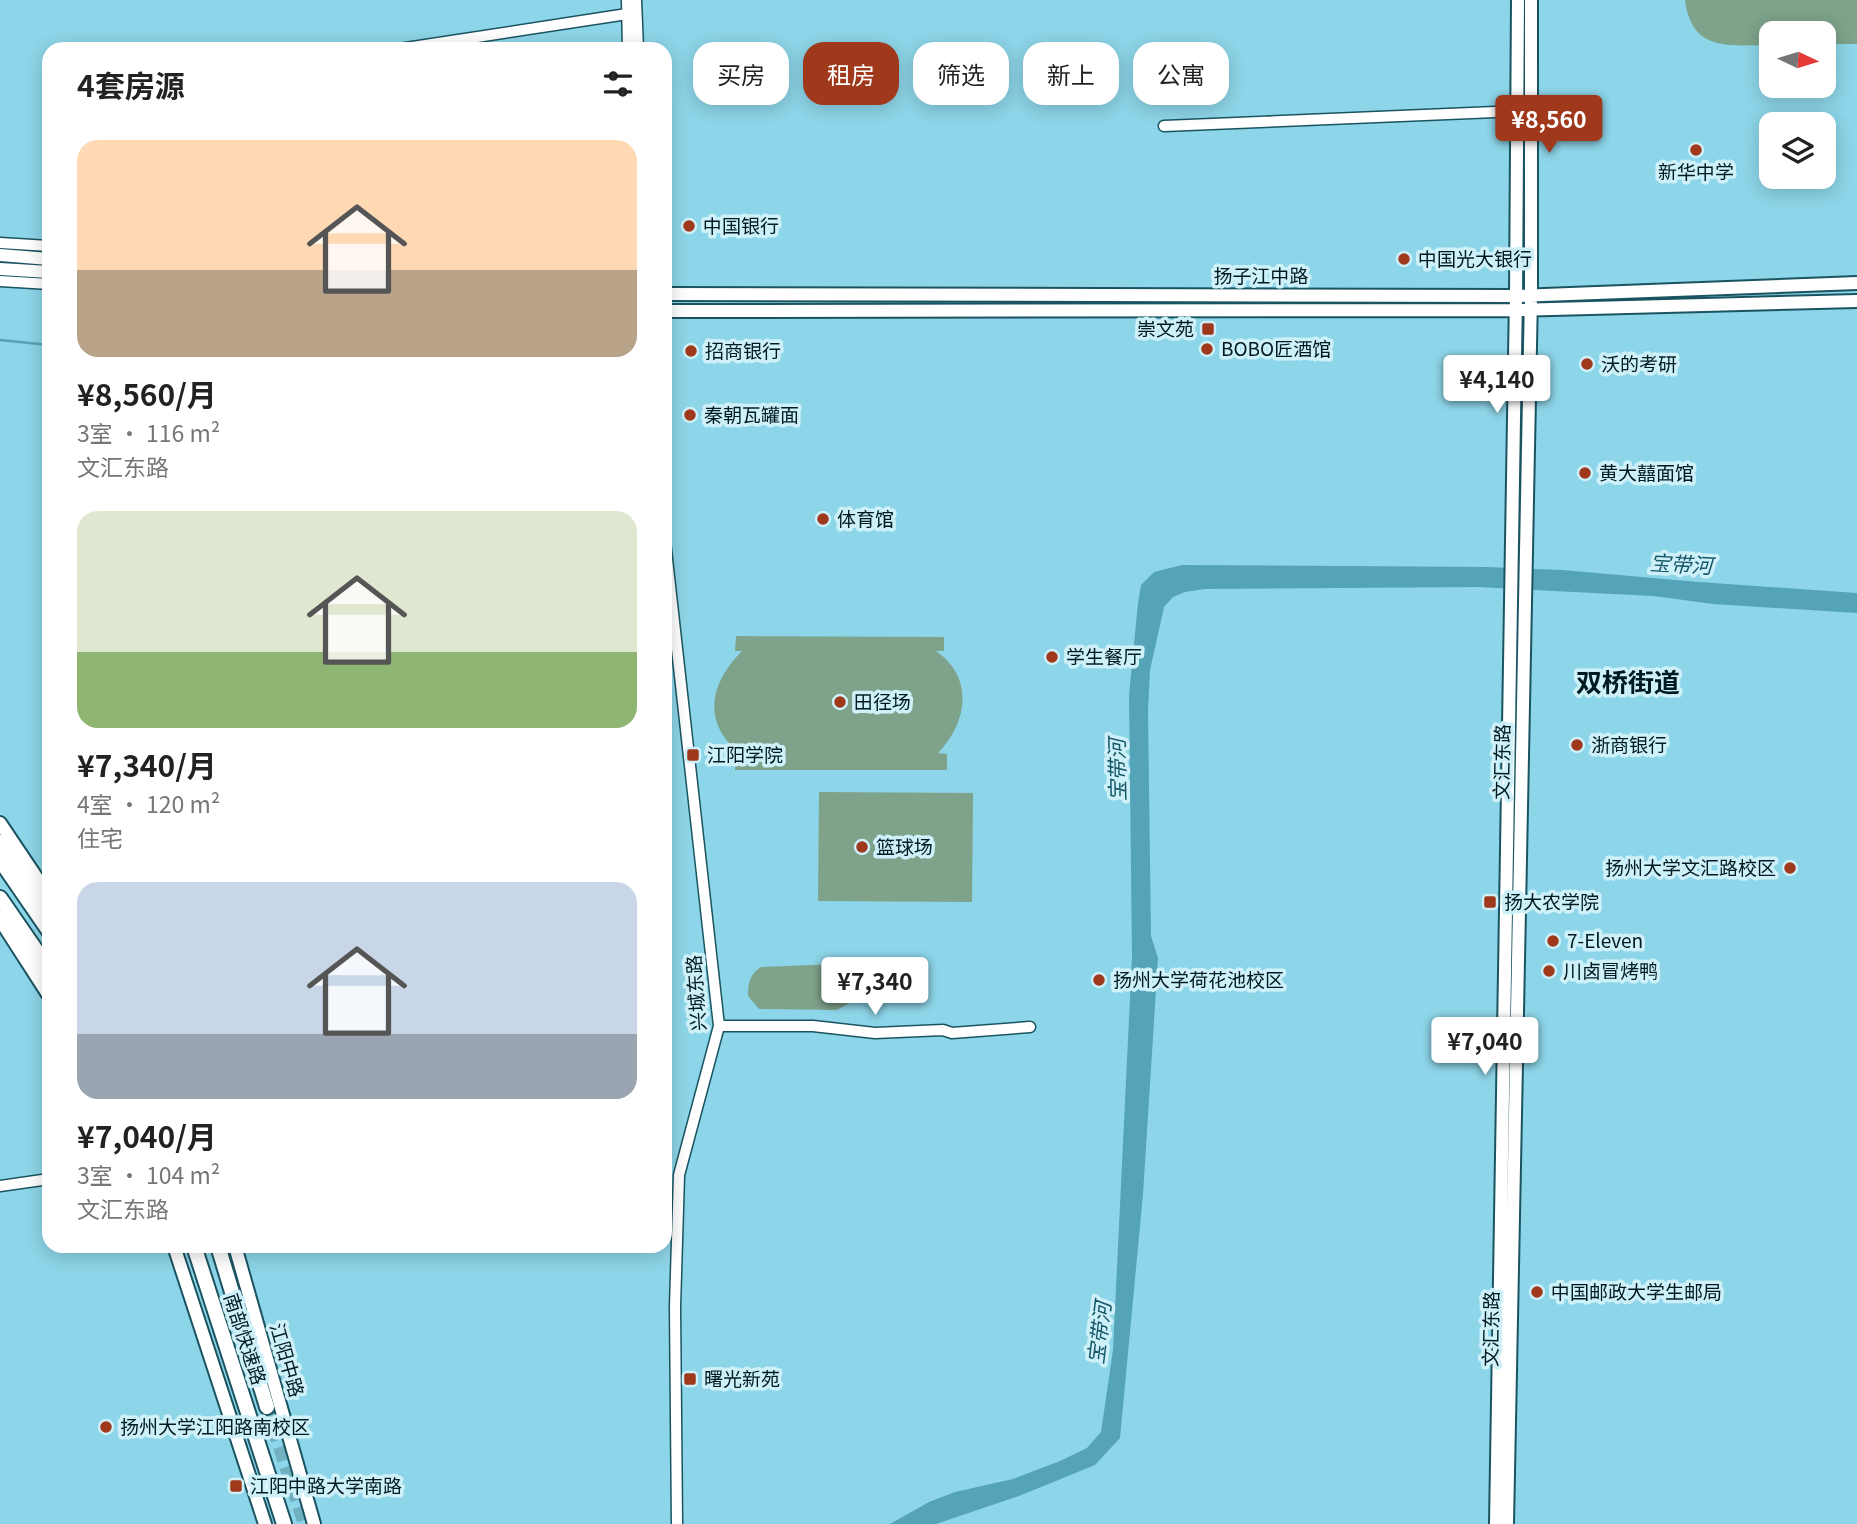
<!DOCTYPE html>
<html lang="zh">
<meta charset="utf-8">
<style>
body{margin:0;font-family:Georgia,"Noto Sans SC",serif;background:#f6f6f6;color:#222;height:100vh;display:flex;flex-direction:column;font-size:26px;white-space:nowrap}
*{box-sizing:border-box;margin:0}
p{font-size:23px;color:#767676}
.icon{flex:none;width:38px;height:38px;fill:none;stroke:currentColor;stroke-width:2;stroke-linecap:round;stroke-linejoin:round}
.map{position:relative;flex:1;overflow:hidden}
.side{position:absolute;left:42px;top:42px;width:630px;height:1211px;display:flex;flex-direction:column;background:#fff;border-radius:21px;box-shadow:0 4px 18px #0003}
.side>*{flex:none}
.top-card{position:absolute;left:693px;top:42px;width:665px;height:63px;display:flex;gap:14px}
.needle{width:46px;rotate:94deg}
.controls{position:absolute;left:1759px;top:21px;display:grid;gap:14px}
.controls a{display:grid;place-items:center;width:77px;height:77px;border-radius:14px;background:#fff;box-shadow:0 4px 18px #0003;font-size:35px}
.price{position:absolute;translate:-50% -60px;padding:0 16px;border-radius:7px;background:#fff;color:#222;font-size:23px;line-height:46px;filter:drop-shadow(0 2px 4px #0008)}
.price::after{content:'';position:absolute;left:50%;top:42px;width:21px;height:16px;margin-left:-10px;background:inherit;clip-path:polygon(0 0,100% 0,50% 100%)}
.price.selected{background:#a0381c;color:#fff}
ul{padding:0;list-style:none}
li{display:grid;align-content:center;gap:14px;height:371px;padding:0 35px}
li span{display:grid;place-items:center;height:217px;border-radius:21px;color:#555}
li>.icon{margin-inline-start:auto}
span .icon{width:126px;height:126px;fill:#fffc;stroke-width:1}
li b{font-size:30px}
h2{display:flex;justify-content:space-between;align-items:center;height:84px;padding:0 35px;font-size:30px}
.chip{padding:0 24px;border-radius:21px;background:#fff;box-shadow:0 4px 18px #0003;font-size:24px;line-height:63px}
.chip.selected{background:#a0381c;color:#fff}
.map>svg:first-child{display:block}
</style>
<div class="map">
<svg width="1857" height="1524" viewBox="0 0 1857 1524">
<rect width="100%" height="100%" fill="#8dd5e8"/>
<!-- green -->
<path fill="#7ea28a" d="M 1685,0 L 1857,0 L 1857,44 L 1824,44 L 1824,33 L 1771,33 L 1771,45 C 1729,45 1692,53 1685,0 Z
M 736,636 L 944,637 L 944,651 L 936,651 C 975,678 967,723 938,753 L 947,754 L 947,770 L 735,770 L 735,759 L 745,757 C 702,727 707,686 742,651 L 735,651 Z
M 819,792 L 973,793 L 972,902 L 818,901 Z
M 837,964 C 854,969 860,986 851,1002 L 837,1010 L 759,1009 L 748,996 C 748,983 750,974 761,967 Z"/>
<!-- water -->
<path fill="#54a3b6" d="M 1182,565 L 1487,567 L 1562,570 L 1699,582 L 1857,593 L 1857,613 L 1713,604 L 1654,596 L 1477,587 L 1205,589 L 1185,592 L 1173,597 L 1164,607 L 1150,670 L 1148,710 L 1151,936 L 1158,958 L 1143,1194 L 1120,1438 L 1095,1465 L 1019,1496 L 936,1524 L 890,1524 L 929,1502 L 955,1492 L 1013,1479 L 1060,1461 L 1087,1448 L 1101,1432 L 1113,1350 L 1132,957 L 1129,695 L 1138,603 L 1141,585 L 1154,572 Z"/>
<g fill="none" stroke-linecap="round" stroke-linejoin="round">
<!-- stream -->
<path stroke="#54a3b6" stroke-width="2.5" d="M 0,340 L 49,345"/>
<!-- highway-tunnel -->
<path stroke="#71b0c0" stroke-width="14" stroke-dasharray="14 7" stroke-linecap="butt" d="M 267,1407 L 305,1524"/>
<defs>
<path id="minor" d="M 627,0 L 628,49
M 636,0 L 638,49
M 399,49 L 627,14
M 1164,126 L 1519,111
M 0,243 L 49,246
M 0,281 L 49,284
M 665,541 L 719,1026 L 679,1175 L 675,1307 L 677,1524
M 719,1026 L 813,1026 L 875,1033 L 943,1030 L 952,1033 L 1030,1027
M 0,1186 L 49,1179"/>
<path id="major" d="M 0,255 L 49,259
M 0,269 L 49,272
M 665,294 L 1516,296 L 1857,283
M 665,311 L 1516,310 L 1857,301
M 0,823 L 49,896
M 174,1246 L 265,1524
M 235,1246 L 314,1524
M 1496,1524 L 1516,296 L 1518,0
M 1507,1524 L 1531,295 L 1531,0"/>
<path id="highway" d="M 0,842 L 49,907
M 0,860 L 49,931
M 0,898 L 49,969
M 0,918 L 49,994
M 194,1246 L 284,1524
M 218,1246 L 267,1407"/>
</defs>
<!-- minor casing -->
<use href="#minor" stroke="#1b5461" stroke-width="13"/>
<!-- major casing -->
<use href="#major" stroke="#1b5461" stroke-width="16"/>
<!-- highway casing -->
<use href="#highway" stroke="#1b5461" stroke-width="18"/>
<!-- minor -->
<use href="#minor" stroke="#fff" stroke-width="10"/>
<!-- major -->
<use href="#major" stroke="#fff" stroke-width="12"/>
<!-- highway -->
<use href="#highway" stroke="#fff" stroke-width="14"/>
</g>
<!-- markers -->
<g fill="#a0381c" stroke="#cdf0f9" stroke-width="2.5">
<circle cx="1696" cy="150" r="7"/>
<circle cx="689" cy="226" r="7"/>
<circle cx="1404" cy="259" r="7"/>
<rect x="1201" y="322" width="14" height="14" rx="3.5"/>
<circle cx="1207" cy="349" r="7"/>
<circle cx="691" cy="351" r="7"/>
<circle cx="1587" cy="364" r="7"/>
<circle cx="690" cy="415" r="7"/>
<circle cx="1585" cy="473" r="7"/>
<circle cx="823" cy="519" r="7"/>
<circle cx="1052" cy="657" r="7"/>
<circle cx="840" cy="702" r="7"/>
<circle cx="1577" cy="745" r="7"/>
<rect x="686" y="748" width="14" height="14" rx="3.5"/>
<circle cx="862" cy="847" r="7"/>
<circle cx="1790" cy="868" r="7"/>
<rect x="1483" y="895" width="14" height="14" rx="3.5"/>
<circle cx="1553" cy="941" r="7"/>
<circle cx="1549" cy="971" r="7"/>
<circle cx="1099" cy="980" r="7"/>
<circle cx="1537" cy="1292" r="7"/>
<rect x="683" y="1372" width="14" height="14" rx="3.5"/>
<circle cx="106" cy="1427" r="7"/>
<rect x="229" y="1479" width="14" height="14" rx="3.5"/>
</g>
<g text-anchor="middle" stroke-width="7" stroke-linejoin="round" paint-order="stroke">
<!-- poi labels -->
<g font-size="19" fill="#001a21" stroke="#cdf0f9" text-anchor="start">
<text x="1696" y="179" text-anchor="middle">新华中学</text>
<text x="703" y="233">中国银行</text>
<text x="1418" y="266">中国光大银行</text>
<text x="1194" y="336" text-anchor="end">崇文苑</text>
<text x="1221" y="356">BOBO匠酒馆</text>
<text x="705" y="358">招商银行</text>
<text x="1601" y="371">沃的考研</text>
<text x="704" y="422">秦朝瓦罐面</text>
<text x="1599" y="480">黄大囍面馆</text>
<text x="837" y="526">体育馆</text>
<text x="1066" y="664">学生餐厅</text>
<text x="854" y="709">田径场</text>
<text x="1591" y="752">浙商银行</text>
<text x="707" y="762">江阳学院</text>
<text x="876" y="854">篮球场</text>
<text x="1776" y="875" text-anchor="end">扬州大学文汇路校区</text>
<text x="1504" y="909">扬大农学院</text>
<text x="1567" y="948">7-Eleven</text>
<text x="1563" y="978">川卤冒烤鸭</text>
<text x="1113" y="987">扬州大学荷花池校区</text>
<text x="1551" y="1299">中国邮政大学生邮局</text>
<text x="704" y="1386">曙光新苑</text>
<text x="120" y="1434">扬州大学江阳路南校区</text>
<text x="250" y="1493">江阳中路大学南路</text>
</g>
<!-- street labels -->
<g font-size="19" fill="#001a21" stroke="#cdf0f9">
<text x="1261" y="283">扬子江中路</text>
<text transform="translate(1502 762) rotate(-89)" y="7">文汇东路</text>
<text transform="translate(696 993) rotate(-94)" y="7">兴城东路</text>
<text transform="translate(1491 1329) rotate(-89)" y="7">文汇东路</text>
<text transform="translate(245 1339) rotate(72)" y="7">南部快速路</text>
<text transform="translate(287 1360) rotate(74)" y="7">江阳中路</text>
</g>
<!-- water labels -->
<g font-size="21" font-style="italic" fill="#155766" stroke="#cdf0f9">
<text transform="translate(1681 565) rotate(3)" y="7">宝带河</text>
<text transform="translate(1118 770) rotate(-91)" y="7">宝带河</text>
<text transform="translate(1100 1333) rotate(-83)" y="7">宝带河</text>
</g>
<!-- district labels -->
<g font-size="26" font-weight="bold" fill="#001a21" stroke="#cdf0f9">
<text x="1628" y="692">双桥街道</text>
</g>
</g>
</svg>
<div class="controls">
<a><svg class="needle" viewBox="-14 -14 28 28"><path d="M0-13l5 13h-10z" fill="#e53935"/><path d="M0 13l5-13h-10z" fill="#767676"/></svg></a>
<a><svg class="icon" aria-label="layers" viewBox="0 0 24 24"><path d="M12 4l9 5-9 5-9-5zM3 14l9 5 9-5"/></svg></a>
</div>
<b class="price selected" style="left:1549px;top:155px">¥8,560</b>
<b class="price" style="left:1497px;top:415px">¥4,140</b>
<b class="price" style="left:875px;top:1017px">¥7,340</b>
<b class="price" style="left:1485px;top:1077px">¥7,040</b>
<div class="top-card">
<a class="chip">买房</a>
<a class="chip selected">租房</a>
<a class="chip">筛选</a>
<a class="chip">新上</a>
<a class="chip">公寓</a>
</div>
<section class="side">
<h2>4套房源<svg class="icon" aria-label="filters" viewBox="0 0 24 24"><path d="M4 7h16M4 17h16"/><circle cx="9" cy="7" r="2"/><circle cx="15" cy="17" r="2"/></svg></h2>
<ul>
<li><span style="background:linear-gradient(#ffd9b3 60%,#b9a48a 0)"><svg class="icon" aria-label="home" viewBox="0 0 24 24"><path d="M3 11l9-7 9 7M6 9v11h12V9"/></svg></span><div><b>¥8,560/月</b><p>3室 · 116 m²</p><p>文汇东路</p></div></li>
<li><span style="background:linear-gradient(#dfe7d0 65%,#8fb573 0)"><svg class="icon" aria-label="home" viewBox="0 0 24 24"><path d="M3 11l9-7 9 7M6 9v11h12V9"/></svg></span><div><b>¥7,340/月</b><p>4室 · 120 m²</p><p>住宅</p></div></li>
<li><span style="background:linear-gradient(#c9d6e8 70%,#9aa5b1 0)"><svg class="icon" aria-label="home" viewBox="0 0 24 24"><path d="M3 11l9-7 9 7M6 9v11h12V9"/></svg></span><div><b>¥7,040/月</b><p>3室 · 104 m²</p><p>文汇东路</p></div></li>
</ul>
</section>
</div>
